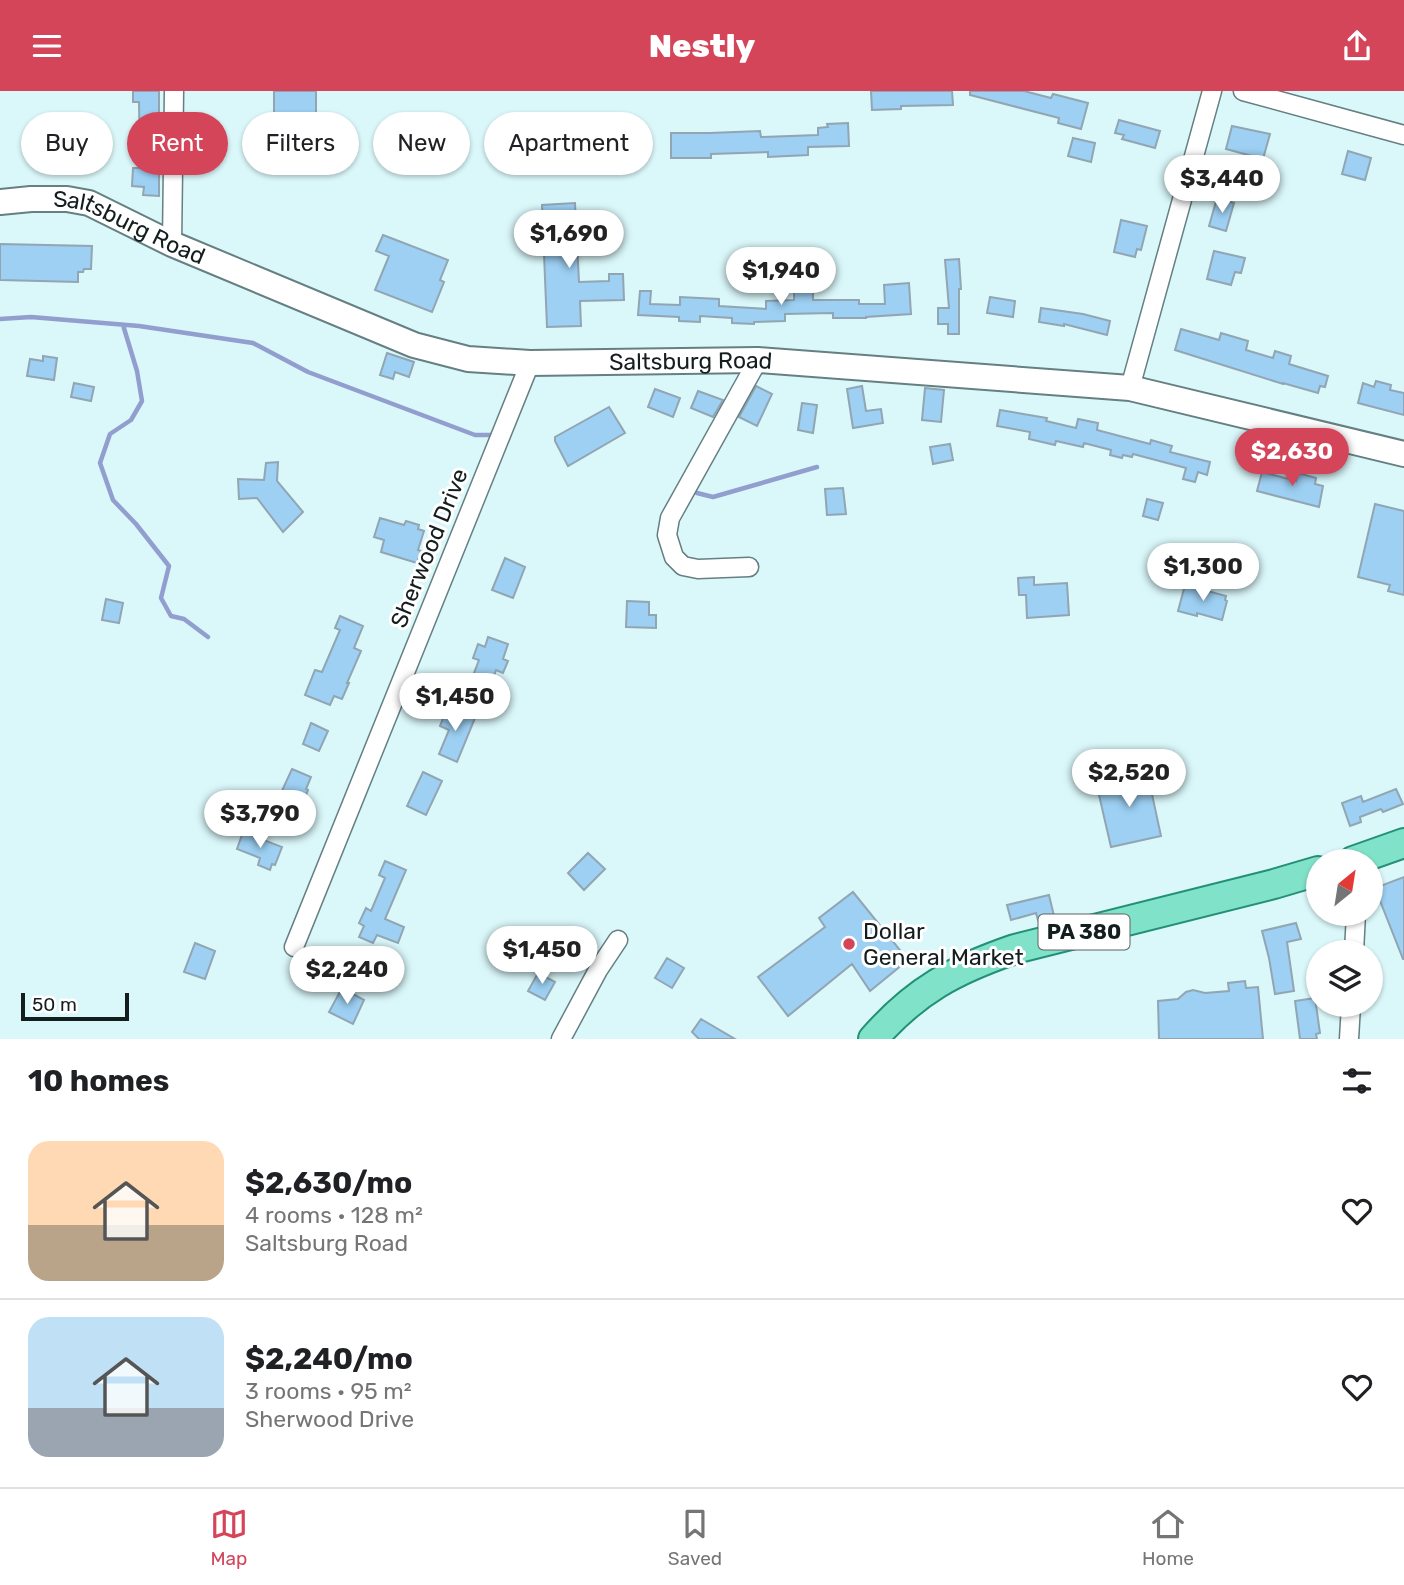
<!DOCTYPE html>
<meta charset="utf-8">
<style>
body{margin:0;font-family:Rubik,sans-serif;background:#f2f2f2;color:#202124;height:100vh;display:flex;flex-direction:column;font-size:26px;white-space:nowrap}
*{box-sizing:border-box;margin:0}
p{font-size:23px;color:#757577}
.icon{flex:none;width:38px;height:38px;fill:none;stroke:currentColor;stroke-width:2;stroke-linecap:round;stroke-linejoin:round}
.map{position:relative;height:948px;overflow:hidden}
.details{display:flex;flex-direction:column;background:#fff;flex:1}
.details>*{flex:none}
.hud{position:absolute;left:21px;top:21px;width:700px;height:63px;display:flex;gap:14px}
.needle{width:46px;rotate:30deg}
.tools{position:absolute;left:1306px;top:758px;display:grid;gap:14px}
.tools a{display:grid;place-items:center;width:77px;height:77px;border-radius:50%;background:#fff;box-shadow:0 2px 5px #0004;font-size:35px}
.scale{position:absolute;left:21px;bottom:18px;width:108px;box-sizing:border-box;padding-left:7px;border:4px solid #141e1f;border-top:0;font-size:19px;line-height:24px;white-space:nowrap;color:#141e1f;-webkit-text-stroke:5px #fff;paint-order:stroke}
.price{position:absolute;translate:-50% -60px;padding:0 16px;border-radius:24px;background:#fff;color:#222;font-size:23px;line-height:46px;filter:drop-shadow(0 2px 4px #0008)}
.price::after{content:'';position:absolute;left:50%;top:42px;width:21px;height:16px;margin-left:-10px;background:inherit;clip-path:polygon(0 0,100% 0,50% 100%)}
.price.selected{background:#d5455a;color:#fff}
ul{padding:0;list-style:none}
li{display:flex;align-items:center;gap:21px;height:175px;padding:0 28px}
li+li{border-top:2px solid #e0e0e0}
li span{display:grid;place-items:center;flex:none;width:196px;height:140px;border-radius:21px;color:#555}
li>.icon{margin-inline-start:auto}
span .icon{width:84px;height:84px;fill:#fffc;stroke-width:1}
li b{font-size:30px}
h2{display:flex;justify-content:space-between;align-items:center;height:84px;padding:0 28px;font-size:30px}
.tag{padding:0 24px;border-radius:32px;background:#fff;box-shadow:0 2px 5px #0004;font-size:24px;line-height:63px}
.tag.selected{background:#d5455a;color:#fff}
header{display:flex;justify-content:space-between;align-items:center;height:91px;padding:0 28px;background:#d5455a;color:#fff;font-size:32px;font-weight:800}
.tab-bar{display:flex;justify-content:space-around;align-items:center;height:98px;border-top:2px solid #e0e0e0;background:#fff;font-size:19px;color:#757577}
.tab-bar a{display:grid;justify-items:center;gap:4px}
.tab-bar .selected{color:#d5455a}
.map>svg:first-child{display:block}
</style>
<header><svg class="icon" aria-label="menu" viewBox="0 0 24 24"><path d="M4 6h16M4 12h16M4 18h16"/></svg>Nestly<svg class="icon" aria-label="share" viewBox="0 0 24 24"><path d="M12 15V3M7 8l5-5 5 5M5 13v7h14v-7"/></svg></header>
<div class="map">
<svg width="1404" height="948" viewBox="0 0 1404 948">
<rect width="100%" height="100%" fill="#daf7fa"/>
<g fill="none" stroke-linecap="round" stroke-linejoin="round">
<!-- stream -->
<path stroke="#919ece" stroke-width="4.5" d="M 0,228 L 31,226 L 139,235 L 253,252 L 308,281 L 475,344 L 495,344
M 123,234 L 137,280 L 142,310 L 131,329 L 110,343 L 100,372 L 113,409 L 136,433 L 169,475 L 161,507 L 171,525 L 184,528 L 208,546
M 697,402 L 713,406 L 817,376"/>
</g>
<!-- building -->
<path fill="#9dd0f3" stroke="#91a5b3" stroke-width="2" d="M 133,0 L 159,0 L 159,105 L 143,104 L 144,96 L 132,95 L 133,77 L 140,77 L 139,11 L 133,11 Z
M 274,0 L 316,0 L 316,27 L 274,27 Z
M 871,0 L 952,0 L 953,14 L 901,15 L 901,18 L 872,19 Z
M 970,0 L 1024,0 L 1051,7 L 1053,3 L 1088,12 L 1081,38 L 1058,32 L 1059,27 L 970,4 Z
M 1119,29 L 1160,40 L 1155,57 L 1122,48 L 1124,44 L 1115,42 Z
M 848,32 L 849,55 L 808,56 L 808,64 L 768,66 L 768,61 L 711,63 L 711,67 L 671,67 L 671,42 L 710,42 L 760,40 L 761,46 L 818,44 L 818,37 L 828,36 L 827,33 Z
M 1232,35 L 1270,43 L 1263,68 L 1226,58 Z
M 1073,47 L 1095,52 L 1091,71 L 1068,65 Z
M 1348,60 L 1371,67 L 1365,89 L 1342,83 Z
M 1217,107 L 1234,112 L 1226,140 L 1209,135 Z
M 575,112 L 579,191 L 609,190 L 609,183 L 623,183 L 624,209 L 580,210 L 581,235 L 547,236 L 542,114 Z
M 1121,129 L 1147,135 L 1141,159 L 1137,158 L 1135,166 L 1114,161 Z
M 383,144 L 448,169 L 440,189 L 444,191 L 432,221 L 375,199 L 389,165 L 376,160 Z
M 0,153 L 92,155 L 91,178 L 84,178 L 83,181 L 78,181 L 78,191 L 0,189 Z
M 1214,160 L 1245,167 L 1241,182 L 1235,181 L 1231,194 L 1207,188 Z
M 959,168 L 961,198 L 959,198 L 959,243 L 948,243 L 948,233 L 938,233 L 938,217 L 949,217 L 945,169 Z
M 909,192 L 911,223 L 866,226 L 866,227 L 833,227 L 833,222 L 785,223 L 785,230 L 754,231 L 754,233 L 732,232 L 732,227 L 700,225 L 700,231 L 679,230 L 679,226 L 638,224 L 640,200 L 651,200 L 650,213 L 680,214 L 680,206 L 719,208 L 719,215 L 766,218 L 766,210 L 794,209 L 794,200 L 813,200 L 813,209 L 859,209 L 859,213 L 885,213 L 884,194 Z
M 990,206 L 1015,210 L 1013,226 L 987,222 Z
M 1041,217 L 1083,223 L 1110,230 L 1107,244 L 1064,233 L 1064,235 L 1039,231 Z
M 1181,238 L 1219,249 L 1221,242 L 1248,250 L 1246,259 L 1273,267 L 1275,260 L 1291,265 L 1289,273 L 1328,285 L 1325,296 L 1320,295 L 1318,302 L 1283,292 L 1283,293 L 1175,259 Z
M 387,262 L 414,271 L 409,286 L 395,281 L 393,288 L 380,284 Z
M 43,265 L 57,267 L 54,289 L 27,285 L 30,268 L 43,270 Z
M 1376,290 L 1391,294 L 1390,299 L 1404,302 L 1404,324 L 1358,312 L 1363,292 L 1374,296 Z
M 74,292 L 94,296 L 91,310 L 71,306 Z
M 756,295 L 772,303 L 757,335 L 739,326 Z
M 862,295 L 866,320 L 881,318 L 883,332 L 853,337 L 847,298 Z
M 925,297 L 944,299 L 941,331 L 922,329 Z
M 655,298 L 680,307 L 673,326 L 648,316 Z
M 698,300 L 723,309 L 713,326 L 691,317 Z
M 802,312 L 817,314 L 813,342 L 798,339 Z
M 609,316 L 625,342 L 568,375 L 555,350 L 555,346 Z
M 1000,319 L 1047,327 L 1046,330 L 1076,337 L 1078,328 L 1098,332 L 1097,339 L 1150,353 L 1151,349 L 1172,355 L 1170,361 L 1210,371 L 1207,384 L 1198,381 L 1195,391 L 1183,388 L 1186,377 L 1133,363 L 1132,366 L 1123,364 L 1122,367 L 1110,364 L 1111,359 L 1084,352 L 1083,356 L 1056,350 L 1055,354 L 1029,348 L 1030,341 L 997,335 Z
M 950,353 L 953,369 L 933,373 L 930,356 Z
M 278,371 L 277,390 L 303,421 L 283,441 L 257,407 L 239,408 L 238,388 L 264,389 L 266,372 Z
M 1262,381 L 1296,390 L 1298,382 L 1316,387 L 1315,393 L 1323,395 L 1319,416 L 1257,400 Z
M 843,397 L 846,423 L 827,424 L 825,398 Z
M 1147,408 L 1163,412 L 1158,429 L 1143,425 Z
M 1375,413 L 1404,420 L 1404,504 L 1388,500 L 1390,494 L 1358,486 Z
M 380,427 L 404,434 L 406,430 L 419,434 L 418,438 L 424,440 L 418,459 L 421,460 L 417,472 L 381,461 L 384,449 L 374,446 Z
M 505,467 L 525,476 L 513,507 L 492,499 Z
M 1034,486 L 1034,494 L 1067,492 L 1069,524 L 1027,527 L 1026,504 L 1019,504 L 1018,487 Z
M 1185,494 L 1226,505 L 1225,509 L 1227,510 L 1222,529 L 1197,522 L 1197,525 L 1178,520 Z
M 106,508 L 123,512 L 119,532 L 102,529 Z
M 627,510 L 649,511 L 649,524 L 656,524 L 656,537 L 626,536 Z
M 340,525 L 363,535 L 354,557 L 361,560 L 347,592 L 349,592 L 342,608 L 334,605 L 330,614 L 305,604 L 315,579 L 322,581 L 340,539 L 335,537 Z
M 488,546 L 508,553 L 503,568 L 508,570 L 503,582 L 496,579 L 491,594 L 472,587 L 479,569 L 473,567 L 478,553 L 485,556 Z
M 448,615 L 475,627 L 457,671 L 439,663 L 449,639 L 440,635 Z
M 311,632 L 328,640 L 319,660 L 303,653 Z
M 292,678 L 311,686 L 306,698 L 308,699 L 302,714 L 280,704 Z
M 1147,680 L 1161,745 L 1111,756 L 1096,691 Z
M 423,681 L 442,690 L 426,724 L 407,715 Z
M 1396,698 L 1403,713 L 1383,721 L 1381,718 L 1360,726 L 1361,731 L 1350,735 L 1342,712 L 1361,705 L 1363,711 Z
M 243,741 L 282,756 L 275,774 L 272,773 L 270,779 L 258,774 L 260,767 L 237,758 Z
M 588,762 L 605,778 L 584,799 L 568,782 Z
M 385,770 L 406,779 L 385,828 L 404,836 L 398,852 L 377,844 L 373,852 L 359,846 L 364,835 L 359,832 L 366,817 L 371,820 L 385,787 L 379,784 Z
M 1404,786 L 1404,868 L 1403,868 L 1375,797 Z
M 853,801 L 908,869 L 870,900 L 852,873 L 788,925 L 758,886 L 825,836 L 819,827 Z
M 1049,804 L 1054,825 L 1038,829 L 1036,822 L 1011,829 L 1007,814 Z
M 1296,832 L 1301,848 L 1287,851 L 1294,900 L 1275,903 L 1269,867 L 1262,840 Z
M 195,852 L 215,860 L 205,888 L 184,881 Z
M 667,867 L 684,877 L 672,897 L 655,887 Z
M 538,882 L 555,891 L 545,909 L 528,900 Z
M 1245,890 L 1246,897 L 1258,896 L 1263,948 L 1159,948 L 1158,910 L 1178,908 L 1186,901 L 1193,899 L 1205,902 L 1229,900 L 1228,892 Z
M 342,897 L 364,909 L 353,933 L 329,921 Z
M 1315,907 L 1320,942 L 1316,943 L 1317,948 L 1300,948 L 1295,910 Z
M 701,928 L 735,948 L 699,948 L 692,941 Z"/>
<g fill="none" stroke-linecap="round" stroke-linejoin="round">
<defs>
<path id="minor" d="M 1243,0 L 1404,44
M 172,153 L 174,0
M 1130,297 L 1212,0
M 749,476 L 698,478 L 683,475 L 674,466 L 667,444 L 670,427 L 758,269
M 294,856 L 530,272
M 1354,861 L 1356,822
M 561,948 L 598,879 L 618,849
M 1349,948 L 1351,914"/>
<g id="secondary">
<path id="s1" d="M 0,111 L 31,108 L 67,108 L 89,112 L 172,153 L 414,254 L 468,268 L 530,272 L 758,269 L 1130,297 L 1404,363"/>
</g>
<path id="primary" d="M 1353,770 L 1404,752
M 873,948 C 916,899 954,879 1015,858 L 1274,793 L 1318,780"/>
</defs>
<!-- minor casing -->
<use href="#minor" stroke="#657f82" stroke-width="21"/>
<!-- secondary casing -->
<use href="#secondary" stroke="#657f82" stroke-width="28"/>
<!-- primary casing -->
<use href="#primary" stroke="#239075" stroke-width="32"/>
<!-- minor -->
<use href="#minor" stroke="#fff" stroke-width="18"/>
<!-- secondary -->
<use href="#secondary" stroke="#fff" stroke-width="24"/>
<!-- primary -->
<use href="#primary" stroke="#80e2c8" stroke-width="28"/>
</g>
<!-- markers -->
<circle fill="#d5455a" stroke="#fff" stroke-width="2.5" cx="849" cy="853" r="7"/>
<g text-anchor="middle" stroke-width="6" stroke-linejoin="round" paint-order="stroke">
<!-- shield labels -->
<rect fill="#fff" stroke="#5a6262" stroke-width="2" x="1038.5" y="823.5" width="91" height="35" rx="5"/>
<g font-size="21" font-weight="bold" fill="#141e1f">
<text x="1084" y="848">PA 380</text>
</g>
<!-- street labels -->
<g font-size="23" fill="#141e1f" stroke="#fff">
<text dy="8" stroke="none"><textPath href="#s1" startOffset="135">Saltsburg Road</textPath></text>
<text dy="8" stroke="none"><textPath href="#s1" startOffset="723">Saltsburg Road</textPath></text>
<text transform="translate(429 457) rotate(-68)" y="8">Sherwood Drive</text>
</g>
<!-- poi labels -->
<g font-size="23" fill="#141e1f" stroke="#fff" text-anchor="start">
<text x="863" y="848">Dollar<tspan x="863" dy="26">General Market</tspan></text>
</g>
</g>
</svg>
<div class="tools">
<a><svg class="needle" viewBox="-14 -14 28 28"><path d="M0-13l5 13h-10z" fill="#e53935"/><path d="M0 13l5-13h-10z" fill="#757577"/></svg></a>
<a><svg class="icon" aria-label="layers" viewBox="0 0 24 24"><path d="M12 4l9 5-9 5-9-5zM3 14l9 5 9-5"/></svg></a>
</div>
<div class="scale">50 m</div>
<b class="price" style="left:1222px;top:124px">$3,440</b>
<b class="price" style="left:569px;top:179px">$1,690</b>
<b class="price" style="left:781px;top:216px">$1,940</b>
<b class="price selected" style="left:1292px;top:397px">$2,630</b>
<b class="price" style="left:1203px;top:512px">$1,300</b>
<b class="price" style="left:455px;top:642px">$1,450</b>
<b class="price" style="left:1129px;top:718px">$2,520</b>
<b class="price" style="left:260px;top:759px">$3,790</b>
<b class="price" style="left:542px;top:895px">$1,450</b>
<b class="price" style="left:347px;top:915px">$2,240</b>
<div class="hud">
<a class="tag">Buy</a>
<a class="tag selected">Rent</a>
<a class="tag">Filters</a>
<a class="tag">New</a>
<a class="tag">Apartment</a>
</div>
</div>
<section class="details">
<h2>10 homes<svg class="icon" aria-label="filters" viewBox="0 0 24 24"><path d="M4 7h16M4 17h16"/><circle cx="9" cy="7" r="2"/><circle cx="15" cy="17" r="2"/></svg></h2>
<ul>
<li><span style="background:linear-gradient(#ffd9b3 60%,#b9a48a 0)"><svg class="icon" aria-label="home" viewBox="0 0 24 24"><path d="M3 11l9-7 9 7M6 9v11h12V9"/></svg></span><div><b>$2,630/mo</b><p>4 rooms · 128 m²</p><p>Saltsburg Road</p></div><svg class="icon" aria-label="heart" viewBox="0 0 24 24"><path d="M12 20l-8-8c-3-5 5-10 8-4 3-6 11-1 8 4z"/></svg></li>
<li><span style="background:linear-gradient(#bfe0f5 65%,#9aa5b1 0)"><svg class="icon" aria-label="home" viewBox="0 0 24 24"><path d="M3 11l9-7 9 7M6 9v11h12V9"/></svg></span><div><b>$2,240/mo</b><p>3 rooms · 95 m²</p><p>Sherwood Drive</p></div><svg class="icon" aria-label="heart" viewBox="0 0 24 24"><path d="M12 20l-8-8c-3-5 5-10 8-4 3-6 11-1 8 4z"/></svg></li>
</ul>
</section>
<nav class="tab-bar">
<a class="selected"><svg class="icon" aria-label="map" viewBox="0 0 24 24"><path d="M3 6l6-2 6 2 6-2v14l-6 2-6-2-6 2zM9 4v14M15 6v14"/></svg>Map</a>
<a><svg class="icon" aria-label="saved" viewBox="0 0 24 24"><path d="M7 4h10v16l-5-4-5 4z"/></svg>Saved</a>
<a><svg class="icon" aria-label="home" viewBox="0 0 24 24"><path d="M3 11l9-7 9 7M6 9v11h12V9"/></svg>Home</a>
</nav>
